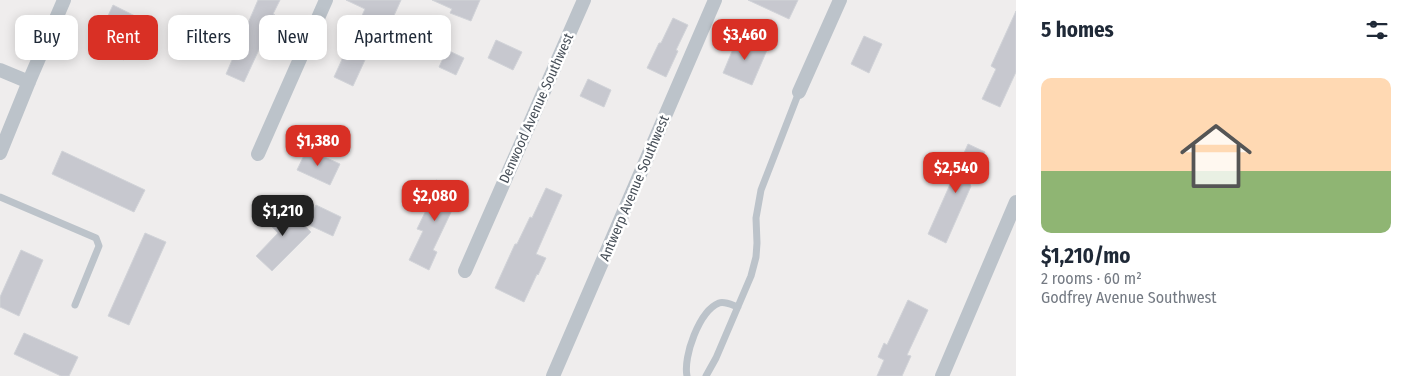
<!DOCTYPE html>
<meta charset="utf-8">
<style>
body{margin:0;font-family:"Fira Sans Condensed",sans-serif;background:#f6f6f7;color:#1f2937;height:100vh;display:flex;flex-direction:column;font-size:19px;white-space:nowrap}
*{box-sizing:border-box;margin:0}
p{font-size:16px;color:#747a83}
.icon{flex:none;width:28px;height:28px;fill:none;stroke:currentColor;stroke-width:2;stroke-linecap:round;stroke-linejoin:round}
.map{position:relative;flex:1;overflow:hidden}
.sheet{display:flex;flex-direction:column;background:#fff;width:400px}
.sheet>*{flex:none}
.banner{position:absolute;left:15px;top:15px;width:475px;height:45px;display:flex;gap:10px}
.price{position:absolute;translate:-50% -42px;padding:0 11px;border-radius:10px;background:#d93025;color:#fff;font-size:16px;line-height:32px;filter:drop-shadow(0 1px 2px #0008)}
.price::after{content:'';position:absolute;left:50%;top:30px;width:15px;height:11px;margin-left:-8px;background:inherit;clip-path:polygon(0 0,100% 0,50% 100%)}
.price.current{background:#222;color:#fff}
ul{padding:0;list-style:none}
li{display:grid;align-content:center;gap:10px;height:265px;padding:0 25px}
li+li{border-top:1px solid #e0e1e3}
li span{display:grid;place-items:center;height:155px;border-radius:10px;color:#555}
li>.icon{margin-inline-start:auto}
span .icon{width:90px;height:90px;fill:#fffc;stroke-width:1}
li b{font-size:21px}
h2{display:flex;justify-content:space-between;align-items:center;height:60px;padding:0 25px;font-size:21px}
.pill{padding:0 18px;border-radius:10px;background:#fff;box-shadow:0 2px 12px #0003;font-size:18px;line-height:45px}
.pill.current{background:#d93025;color:#fff}
main{display:flex;flex:1;min-height:0}
.map>svg:first-child{display:block}
</style>
<main>
<div class="map">
<svg width="1016" height="376" viewBox="0 0 1016 376">
<rect width="100%" height="100%" fill="#efeded"/>
<!-- building -->
<path fill="#c7c8cf" stroke="#d1d3d8" d="M 258,0 L 280,0 L 273,14 L 275,15 L 244,82 L 226,74 Z
M 346,0 L 401,0 L 387,31 L 390,32 L 380,53 L 370,49 L 353,86 L 334,77 L 365,9 Z
M 432,0 L 480,0 L 471,21 L 450,13 L 452,9 Z
M 748,0 L 798,0 L 789,19 Z
M 113,5 L 143,20 L 124,60 L 94,46 Z
M 1016,11 L 1016,72 L 1000,107 L 982,99 L 996,69 L 991,66 Z
M 673,18 L 688,25 L 676,50 L 678,51 L 666,77 L 647,68 L 659,43 L 661,43 Z
M 864,36 L 882,44 L 869,73 L 851,64 Z
M 738,37 L 767,50 L 752,85 L 723,73 Z
M 496,40 L 522,52 L 513,70 L 488,58 Z
M 447,50 L 464,58 L 456,75 L 439,67 Z
M 588,79 L 611,90 L 604,107 L 580,96 Z
M 968,144 L 985,152 L 970,185 L 971,186 L 946,243 L 928,234 Z
M 307,149 L 340,164 L 330,185 L 297,170 Z
M 62,151 L 145,190 L 134,212 L 52,174 Z
M 436,180 L 463,192 L 455,209 L 453,208 L 433,250 L 437,252 L 429,270 L 409,260 L 423,231 L 417,229 L 432,198 L 428,196 Z
M 546,188 L 562,195 L 536,254 L 546,258 L 538,275 L 537,274 L 524,302 L 495,288 L 515,244 L 517,244 L 530,217 L 532,218 Z
M 283,204 L 311,232 L 272,271 L 256,256 L 278,233 L 266,221 Z
M 316,205 L 341,217 L 333,236 L 307,224 Z
M 145,233 L 166,242 L 129,325 L 108,316 Z
M 21,250 L 43,260 L 19,316 L 0,307 L 0,297 Z
M 908,300 L 928,310 L 907,355 L 911,356 L 902,376 L 877,376 L 884,360 L 878,357 L 884,343 L 887,345 Z
M 24,333 L 78,357 L 69,376 L 61,376 L 14,354 Z"/>
<g fill="none" stroke-linecap="round" stroke-linejoin="round">
<!-- service -->
<path stroke="#bcc3ca" stroke-width="7" d="M 0,197 L 96,238 L 99,246 L 75,305
M 687,376 C 683,357 699,311 719,303 C 725,301 732,305 738,307
M 706,376 L 716,358 L 751,276 L 756,257 L 757,243 L 756,218 L 761,190 L 799,92"/>
<!-- minor -->
<path stroke="#bcc3ca" stroke-width="14" d="M 0,70 L 29,82
M 799,92 L 840,0
M 0,153 L 30,79 L 64,0
M 258,154 L 326,0
M 465,271 L 584,0
M 553,376 L 715,0
M 942,376 L 1016,202"/>
</g>
<g text-anchor="middle" stroke-width="5" stroke-linejoin="round" paint-order="stroke">
<!-- street labels -->
<g font-size="14" fill="#474f58" stroke="#fff">
<text transform="translate(536 108) rotate(-66)" y="5">Denwood Avenue Southwest</text>
<text transform="translate(634 188) rotate(-67)" y="5">Antwerp Avenue Southwest</text>
</g>
</g>
</svg>
<b class="price" style="left:745px;top:61px">$3,460</b>
<b class="price" style="left:318px;top:167px">$1,380</b>
<b class="price" style="left:956px;top:194px">$2,540</b>
<b class="price" style="left:435px;top:222px">$2,080</b>
<b class="price current" style="left:283px;top:237px">$1,210</b>
<div class="banner">
<a class="pill">Buy</a>
<a class="pill current">Rent</a>
<a class="pill">Filters</a>
<a class="pill">New</a>
<a class="pill">Apartment</a>
</div>
</div>
<section class="sheet">
<h2>5 homes<svg class="icon" aria-label="filters" viewBox="0 0 24 24"><path d="M4 7h16M4 17h16"/><circle cx="9" cy="7" r="2"/><circle cx="15" cy="17" r="2"/></svg></h2>
<ul>
<li><span style="background:linear-gradient(#ffd9b3 60%,#8fb573 0)"><svg class="icon" aria-label="home" viewBox="0 0 24 24"><path d="M3 11l9-7 9 7M6 9v11h12V9"/></svg></span><div><b>$1,210/mo</b><p>2 rooms · 60 m²</p><p>Godfrey Avenue Southwest</p></div></li>
</ul>
</section>
</main>
